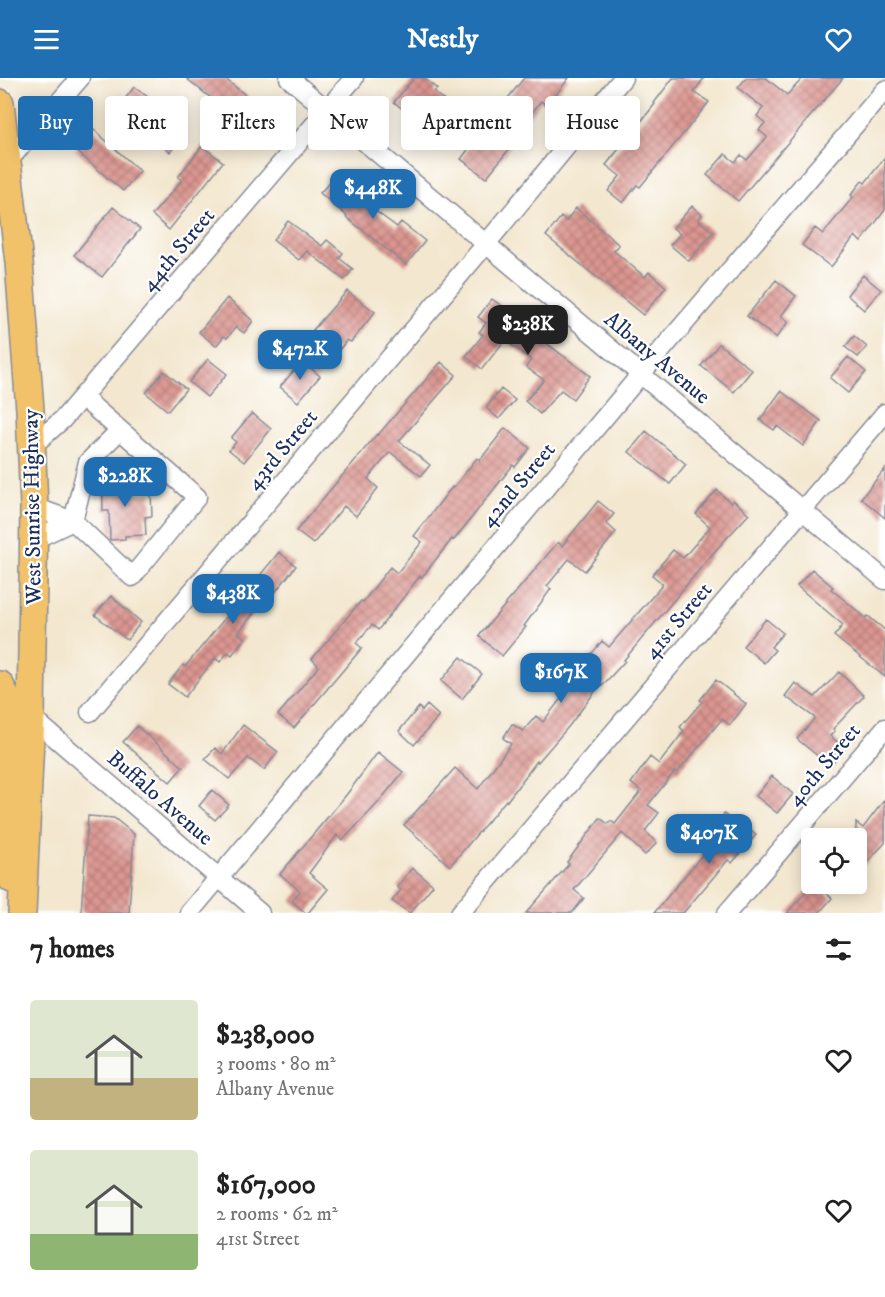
<!DOCTYPE html>
<meta charset="utf-8">
<style>
body{margin:0;font-family:"IM FELL DW Pica",serif;background:#f6f6f6;color:#222;height:100vh;display:flex;flex-direction:column;font-size:22px;white-space:nowrap}
*{box-sizing:border-box;margin:0}
p{font-size:20px;color:#767676}
.icon{flex:none;width:33px;height:33px;fill:none;stroke:currentColor;stroke-width:2;stroke-linecap:round;stroke-linejoin:round}
.map{position:relative;height:835px;overflow:hidden}
.drawer{display:flex;flex-direction:column;background:#fff;flex:1}
.drawer>*{flex:none}
.top-card{position:absolute;left:18px;top:18px;width:849px;height:54px;display:flex;gap:12px}
.fabs{position:absolute;left:801px;top:750px;display:grid;gap:12px}
.fabs a{display:grid;place-items:center;width:66px;height:66px;border-radius:6px;background:#fff;box-shadow:0 3px 15px #0003;font-size:30px}
.price{position:absolute;translate:-50% -51px;padding:0 14px;border-radius:12px;background:#1f6fb2;color:#fff;font-size:20px;line-height:39px;filter:drop-shadow(0 2px 3px #0008)}
.price::after{content:'';position:absolute;left:50%;top:36px;width:18px;height:14px;margin-left:-9px;background:inherit;clip-path:polygon(0 0,100% 0,50% 100%)}
.price.on{background:#222;color:#fff}
ul{padding:0;list-style:none}
li{display:flex;align-items:center;gap:18px;height:150px;padding:0 30px}
li span{display:grid;place-items:center;flex:none;width:168px;height:120px;border-radius:6px;color:#555}
li>.icon{margin-inline-start:auto}
span .icon{width:72px;height:72px;fill:#fffc;stroke-width:1}
li b{font-size:26px}
h2{display:flex;justify-content:space-between;align-items:center;height:72px;padding:0 30px;font-size:26px}
.chip{padding:0 21px;border-radius:6px;background:#fff;box-shadow:0 3px 15px #0003;font-size:21px;line-height:54px}
.chip.on{background:#1f6fb2;color:#fff}
header{display:flex;justify-content:space-between;align-items:center;height:78px;padding:0 30px;background:#1f6fb2;color:#fff;font-size:27px;font-weight:700}
.map>svg:first-child{display:block}
</style>
<header><svg class="icon" aria-label="menu" viewBox="0 0 24 24"><path d="M4 6h16M4 12h16M4 18h16"/></svg>Nestly<svg class="icon" aria-label="heart" viewBox="0 0 24 24"><path d="M12 20l-8-8c-3-5 5-10 8-4 3-6 11-1 8 4z"/></svg></header>
<div class="map">
<svg width="885" height="835" viewBox="0 0 885 835">
<defs>
<pattern id="building-cross-hatch" width="8" height="8" patternUnits="userSpaceOnUse" patternTransform="scale(1.5)"><rect width="8" height="8" fill="#dc9690"/><path d="M0 0l8 8M0 8l8-8" fill="none" stroke="#b27b79"/></pattern>
</defs>
<rect width="100%" height="100%" fill="#fff"/>
<filter id="ink" filterUnits="userSpaceOnUse"><feTurbulence type="fractalNoise" baseFrequency=".0167" numOctaves="2"/><feDisplacementMap in="SourceGraphic" scale="12" xChannelSelector="R" yChannelSelector="G"/><feConvolveMatrix kernelMatrix="1 2 1 2 8 2 1 2 1" color-interpolation-filters="sRGB"/></filter>
<filter id="wash" filterUnits="userSpaceOnUse"><feTurbulence type="fractalNoise" baseFrequency=".008" numOctaves="4" result="noise"/><feDisplacementMap in="SourceGraphic" scale="24" xChannelSelector="R" yChannelSelector="G"/><feGaussianBlur stdDeviation="1.35" result="paint"/><feColorMatrix in="noise" values="0 0 0 0 0 0 0 0 0 0 0 0 0 0 0 0 0 1.4 0 .05"/><feComposite in="paint" operator="in"/></filter>
<g filter="url(#wash)">
<rect width="100%" height="100%" fill="#f3e7cf"/>
<g id="blocks">
<!-- building -->
<path fill="url(#building-cross-hatch)" d="M 186,0 L 224,0 L 268,35 L 245,64 L 226,49 L 232,42 L 230,40 L 232,37 Z
M 414,0 L 424,0 L 437,11 L 434,14 L 455,32 L 448,41 L 454,46 L 440,62 L 394,24 Z
M 524,0 L 569,0 L 547,28 L 541,23 L 518,52 L 522,55 L 486,100 L 461,81 L 476,61 L 486,69 L 516,33 L 505,24 Z
M 673,0 L 704,0 L 694,14 L 709,24 L 640,109 L 637,107 L 623,125 L 608,113 L 620,98 L 606,87 L 655,26 L 654,25 Z
M 746,0 L 766,0 L 787,17 L 803,0 L 843,0 L 738,123 L 707,97 L 725,76 L 735,84 L 741,77 L 747,82 L 767,59 L 759,52 L 765,45 L 757,38 L 763,30 L 738,10 Z
M 134,9 L 152,22 L 142,35 L 177,65 L 170,74 L 116,33 Z
M 93,51 L 140,93 L 123,113 L 75,72 Z
M 202,68 L 223,84 L 169,152 L 152,137 L 182,102 L 178,99 Z
M 885,79 L 885,132 L 861,164 L 855,158 L 831,189 L 802,167 L 815,150 L 823,156 L 853,119 L 851,117 L 862,103 L 865,105 Z
M 337,96 L 373,126 L 370,129 L 397,149 L 401,144 L 425,163 L 406,187 L 346,139 L 347,138 L 320,115 Z
M 692,128 L 702,137 L 698,142 L 713,154 L 689,183 L 670,167 L 680,156 L 673,150 Z
M 113,129 L 140,151 L 102,199 L 74,177 Z
M 576,130 L 619,167 L 614,173 L 645,199 L 649,194 L 666,209 L 643,237 L 546,158 L 561,139 L 566,143 Z
M 288,143 L 322,168 L 327,162 L 343,175 L 339,180 L 353,191 L 344,202 L 307,173 L 299,182 L 273,162 Z
M 863,197 L 881,212 L 864,232 L 847,217 Z
M 776,202 L 796,218 L 781,238 L 788,244 L 776,260 L 747,238 Z
M 347,213 L 375,234 L 351,264 L 347,262 L 339,272 L 313,252 Z
M 227,220 L 253,243 L 244,255 L 236,249 L 227,260 L 224,258 L 216,268 L 199,254 Z
M 492,221 L 519,240 L 517,243 L 590,298 L 573,321 L 561,312 L 540,336 L 525,323 L 544,302 L 526,289 L 531,282 L 505,262 L 482,291 L 466,278 L 483,257 L 479,254 L 486,245 L 478,239 Z
M 854,258 L 867,269 L 858,279 L 845,269 Z
M 719,266 L 752,292 L 734,314 L 701,288 Z
M 848,279 L 866,294 L 848,315 L 830,300 Z
M 208,281 L 227,296 L 207,319 L 189,304 Z
M 302,283 L 320,298 L 298,324 L 280,309 Z
M 441,284 L 456,297 L 399,363 L 430,387 L 421,398 L 390,374 L 368,401 L 378,410 L 356,438 L 344,428 L 313,466 L 296,453 L 377,356 L 378,357 Z
M 164,293 L 186,311 L 168,333 L 146,315 Z
M 501,311 L 515,322 L 499,341 L 486,330 Z
M 781,313 L 821,343 L 803,368 L 777,348 L 774,352 L 760,342 Z
M 252,335 L 271,351 L 244,384 L 229,372 L 236,364 L 231,360 Z
M 505,350 L 530,370 L 515,389 L 513,387 L 454,462 L 452,461 L 422,499 L 420,498 L 378,552 L 372,547 L 356,565 L 362,570 L 294,650 L 278,637 L 319,588 L 312,581 L 361,523 L 363,524 L 390,489 L 397,495 L 422,464 L 414,458 L 452,409 L 453,410 L 477,380 L 480,382 Z
M 646,353 L 686,386 L 670,406 L 629,374 Z
M 885,391 L 885,440 L 861,420 Z
M 102,393 L 119,393 L 120,411 L 134,411 L 135,416 L 151,415 L 152,438 L 145,439 L 146,457 L 125,458 L 125,461 L 110,462 L 109,433 L 103,433 Z
M 717,412 L 731,425 L 733,422 L 749,436 L 714,474 L 624,582 L 625,583 L 602,608 L 600,607 L 569,648 L 538,684 L 537,683 L 507,723 L 506,722 L 450,788 L 404,747 L 455,690 L 478,711 L 511,666 L 503,660 L 512,646 L 523,653 L 536,638 L 543,644 L 583,592 L 580,590 L 602,563 L 609,569 L 663,506 L 652,497 L 673,472 L 683,480 L 710,449 L 696,436 Z
M 598,423 L 614,436 L 606,445 L 616,454 L 585,493 L 569,481 L 547,508 L 551,511 L 524,548 L 526,549 L 502,578 L 479,558 L 558,464 L 562,468 Z
M 279,474 L 296,488 L 265,527 L 262,525 L 238,555 L 245,560 L 232,577 L 228,574 L 220,584 L 215,580 L 185,619 L 168,606 L 183,587 L 185,589 Z
M 812,491 L 833,509 L 831,511 L 866,540 L 868,538 L 885,552 L 885,599 L 834,558 L 843,547 L 797,508 Z
M 111,518 L 141,544 L 127,562 L 95,537 Z
M 766,541 L 783,555 L 771,569 L 775,572 L 764,585 L 743,568 Z
M 461,579 L 482,596 L 462,621 L 441,603 Z
M 839,594 L 864,618 L 833,651 L 835,653 L 830,658 L 845,670 L 830,688 L 797,661 L 815,640 L 785,618 L 795,605 L 815,619 Z
M 716,602 L 746,626 L 730,647 L 722,641 L 677,695 L 675,693 L 648,727 L 659,735 L 645,753 L 657,765 L 645,777 L 622,755 L 574,812 L 584,820 L 572,835 L 526,835 L 569,786 L 567,784 L 600,740 L 608,746 L 611,743 L 615,746 L 641,713 L 631,705 L 650,679 L 659,686 L 684,653 L 680,649 L 702,624 L 700,622 Z
M 427,627 L 439,638 L 414,667 L 399,653 L 419,629 L 422,633 Z
M 243,647 L 278,674 L 264,692 L 248,680 L 229,701 L 205,681 L 215,670 L 222,676 Z
M 137,648 L 183,689 L 170,704 L 123,664 Z
M 378,674 L 403,694 L 378,725 L 343,762 L 337,757 L 309,795 L 328,811 L 308,835 L 306,835 L 292,823 L 300,813 L 280,796 L 347,716 Z
M 772,698 L 793,716 L 777,735 L 756,718 Z
M 212,712 L 229,727 L 215,742 L 199,728 Z
M 885,721 L 885,765 L 856,796 L 856,745 L 863,750 Z
M 724,736 L 732,742 L 735,739 L 756,757 L 732,785 L 728,782 L 683,835 L 654,835 L 722,753 L 715,746 Z
M 88,738 L 114,740 L 134,756 L 129,835 L 81,835 Z
M 412,790 L 433,807 L 410,835 L 392,823 L 401,812 L 397,809 Z
M 813,806 L 815,806 L 832,820 L 819,835 L 787,835 Z"/>
</g>
</g>
<g filter="url(#ink)">
<use href="#blocks" fill-opacity="0" stroke="#878b96" stroke-width="1.5"/>
<g fill="none" stroke-linecap="round" stroke-linejoin="round">
<defs>
<path id="minor" d="M 289,0 L 885,502
M 8,83 L 80,0
M 82,319 L 120,352
M 31,369 L 63,341 L 354,0
M 34,429 L 73,443 L 132,499 L 197,419 L 120,352 L 88,384 L 73,443
M 33,462 L 73,443
M 90,634 L 486,166 L 623,0
M 31,639 L 260,835
M 189,835 L 641,296 L 885,12
M 460,835 L 885,335
M 727,835 L 885,650"/>
<path id="highway" d="M 0,25 L 19,184 L 30,332 L 34,429 L 31,639 L 22,835
M 0,607 L 7,621 L 3,746 L 12,801"/>
</defs>
<!-- minor casing -->
<use href="#minor" stroke="#878b96" stroke-width="21"/>
<!-- highway casing -->
<use href="#highway" stroke="#878b96" stroke-width="30"/>
<!-- minor -->
<use href="#minor" stroke="#fff" stroke-width="18"/>
<!-- highway -->
<use href="#highway" stroke="#f2c26a" stroke-width="27"/>
</g>
</g>
<g text-anchor="middle" stroke-width="4.5" stroke-linejoin="round" paint-order="stroke">
<!-- street labels -->
<g font-size="22" fill="#1b2f5e" stroke="#fff">
<text transform="translate(177 171) rotate(-50)" y="8">44th Street</text>
<text transform="translate(658 279) rotate(40)" y="8">Albany Avenue</text>
<text transform="translate(281 371) rotate(-50)" y="8">43rd Street</text>
<text transform="translate(517 406) rotate(-50)" y="8">42nd Street</text>
<text transform="translate(31 429) rotate(-91)" y="8">West Sunrise Highway</text>
<text transform="translate(677 542) rotate(-50)" y="8">41st Street</text>
<text transform="translate(823 686) rotate(-50)" y="8">40th Street</text>
<text transform="translate(161 719) rotate(41)" y="8">Buffalo Avenue</text>
</g>
</g>
</svg>
<div class="fabs">
<a><svg class="icon" aria-label="locate" viewBox="0 0 24 24"><circle cx="12" cy="12" r="6"/><path d="M12 2v4M12 18v4M2 12h4M18 12h4"/></svg></a>
</div>
<b class="price" style="left:373px;top:142px">$448K</b>
<b class="price on" style="left:528px;top:278px">$238K</b>
<b class="price" style="left:300px;top:303px">$472K</b>
<b class="price" style="left:125px;top:430px">$228K</b>
<b class="price" style="left:233px;top:547px">$438K</b>
<b class="price" style="left:561px;top:626px">$167K</b>
<b class="price" style="left:709px;top:787px">$407K</b>
<div class="top-card">
<a class="chip on">Buy</a>
<a class="chip">Rent</a>
<a class="chip">Filters</a>
<a class="chip">New</a>
<a class="chip">Apartment</a>
<a class="chip">House</a>
</div>
</div>
<section class="drawer">
<h2>7 homes<svg class="icon" aria-label="filters" viewBox="0 0 24 24"><path d="M4 7h16M4 17h16"/><circle cx="9" cy="7" r="2"/><circle cx="15" cy="17" r="2"/></svg></h2>
<ul>
<li><span style="background:linear-gradient(#dfe7d0 65%,#c2b280 0)"><svg class="icon" aria-label="home" viewBox="0 0 24 24"><path d="M3 11l9-7 9 7M6 9v11h12V9"/></svg></span><div><b>$238,000</b><p>3 rooms · 80 m²</p><p>Albany Avenue</p></div><svg class="icon" aria-label="heart" viewBox="0 0 24 24"><path d="M12 20l-8-8c-3-5 5-10 8-4 3-6 11-1 8 4z"/></svg></li>
<li><span style="background:linear-gradient(#dfe7d0 70%,#8fb573 0)"><svg class="icon" aria-label="home" viewBox="0 0 24 24"><path d="M3 11l9-7 9 7M6 9v11h12V9"/></svg></span><div><b>$167,000</b><p>2 rooms · 62 m²</p><p>41st Street</p></div><svg class="icon" aria-label="heart" viewBox="0 0 24 24"><path d="M12 20l-8-8c-3-5 5-10 8-4 3-6 11-1 8 4z"/></svg></li>
</ul>
</section>
